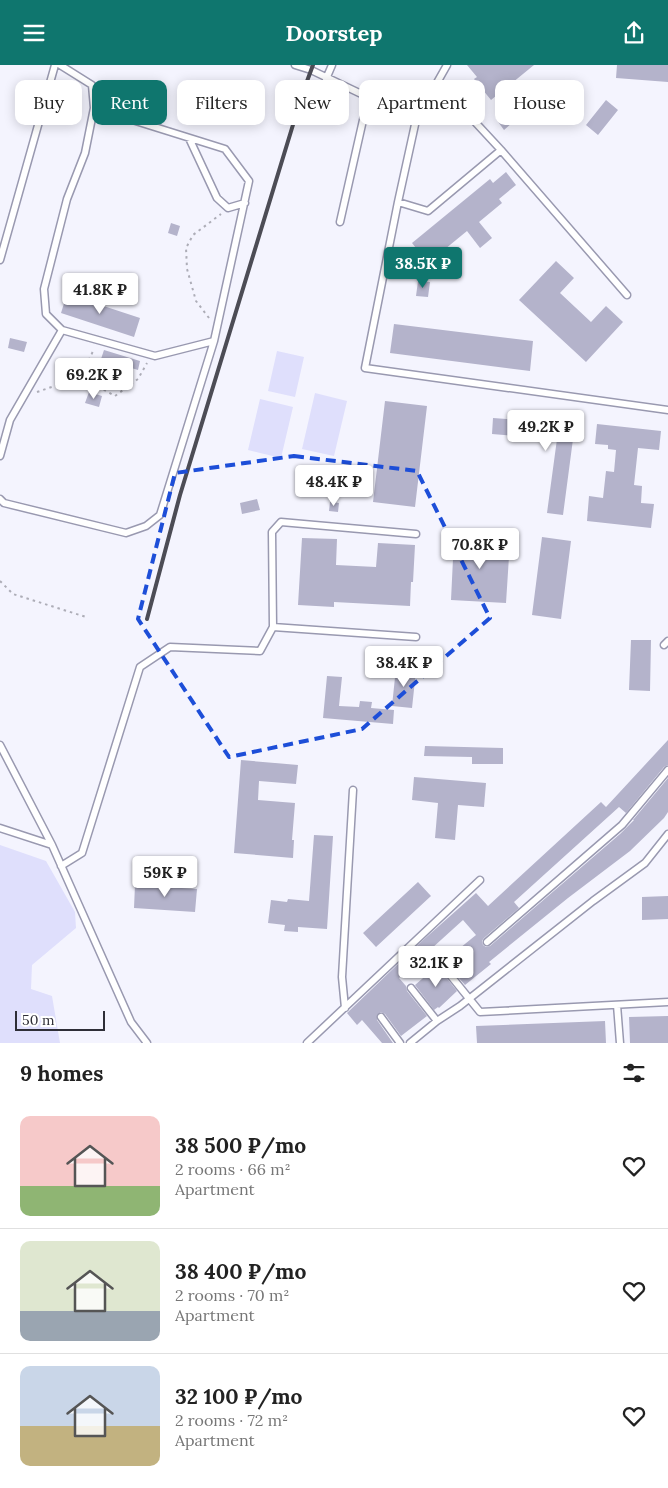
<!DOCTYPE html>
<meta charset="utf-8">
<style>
body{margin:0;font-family:Lora,serif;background:#f6f6f6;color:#222;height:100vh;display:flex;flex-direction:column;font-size:19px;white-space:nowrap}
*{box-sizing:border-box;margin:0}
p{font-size:16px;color:#767676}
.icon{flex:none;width:28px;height:28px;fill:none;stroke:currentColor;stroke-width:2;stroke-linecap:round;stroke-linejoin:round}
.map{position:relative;height:978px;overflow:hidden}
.drawer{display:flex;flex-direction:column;background:#fff;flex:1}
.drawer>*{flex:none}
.guide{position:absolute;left:15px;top:15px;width:639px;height:45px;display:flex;gap:10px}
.scale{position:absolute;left:15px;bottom:12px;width:90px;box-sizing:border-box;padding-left:5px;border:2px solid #2e2e37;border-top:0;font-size:14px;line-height:18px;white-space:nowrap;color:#2e2e37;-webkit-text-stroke:4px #fff;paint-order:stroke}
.price{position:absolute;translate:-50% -42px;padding:0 11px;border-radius:5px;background:#fff;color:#222;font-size:16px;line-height:32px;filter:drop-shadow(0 1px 2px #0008)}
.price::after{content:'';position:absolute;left:50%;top:30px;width:15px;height:11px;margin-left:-8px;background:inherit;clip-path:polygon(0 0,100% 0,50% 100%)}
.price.current{background:#0f766e;color:#fff}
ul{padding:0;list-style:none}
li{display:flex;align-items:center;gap:15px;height:125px;padding:0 20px}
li+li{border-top:1px solid #e0e0e0}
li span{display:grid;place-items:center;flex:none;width:140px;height:100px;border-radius:10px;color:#555}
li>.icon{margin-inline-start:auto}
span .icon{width:60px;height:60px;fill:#fffc;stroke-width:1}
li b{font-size:21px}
h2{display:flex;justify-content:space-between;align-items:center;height:60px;padding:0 20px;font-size:21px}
.pill{padding:0 18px;border-radius:10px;background:#fff;box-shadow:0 2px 12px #0003;font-size:18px;line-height:45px}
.pill.current{background:#0f766e;color:#fff}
header{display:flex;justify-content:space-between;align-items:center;height:65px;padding:0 20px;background:#0f766e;color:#fff;font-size:22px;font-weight:800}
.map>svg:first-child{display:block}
</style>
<header><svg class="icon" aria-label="menu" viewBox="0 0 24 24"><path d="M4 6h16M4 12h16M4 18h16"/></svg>Doorstep<svg class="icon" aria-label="share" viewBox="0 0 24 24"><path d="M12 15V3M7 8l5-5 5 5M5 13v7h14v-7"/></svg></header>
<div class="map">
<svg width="668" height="978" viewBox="0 0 668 978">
<rect width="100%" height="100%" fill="#f4f4fe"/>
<!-- green -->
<path fill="#dfdffc" d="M 277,286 L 304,292 L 295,332 L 268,326 Z
M 315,328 L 347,336 L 334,391 L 302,384 Z
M 260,334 L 293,342 L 281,393 L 248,385 Z
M 0,780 L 46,796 L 75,847 L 76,863 L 32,900 L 31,924 L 52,931 L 60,978 L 0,978 Z"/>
<!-- building -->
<path fill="#b4b3cb" d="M 467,0 L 534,0 L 491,35 L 474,14 L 477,12 Z
M 617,0 L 668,0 L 668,17 L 616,13 Z
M 138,27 L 148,32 L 143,42 L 133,37 Z
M 606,35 L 618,45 L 598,70 L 586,60 Z
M 504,47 L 513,57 L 504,65 L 496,54 Z
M 506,107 L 516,120 L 499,134 L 502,138 L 479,157 L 492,173 L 480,183 L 467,166 L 428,198 L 412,178 L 490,114 L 493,118 Z
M 171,158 L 180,161 L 177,171 L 168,168 Z
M 556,196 L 574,213 L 560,228 L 591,257 L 606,241 L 623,257 L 586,297 L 519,235 Z
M 418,216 L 430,217 L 428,232 L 416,231 Z
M 67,229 L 140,253 L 134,272 L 61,248 Z
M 394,259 L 533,276 L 530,306 L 390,288 Z
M 10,273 L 27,277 L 24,287 L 8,283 Z
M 104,285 L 140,296 L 138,305 L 101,294 Z
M 89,327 L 102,331 L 99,342 L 85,338 Z
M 385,336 L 427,341 L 415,442 L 373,437 Z
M 493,353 L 575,359 L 563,450 L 547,448 L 557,374 L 492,369 Z
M 597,359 L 661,366 L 659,385 L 638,383 L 634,420 L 642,421 L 641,438 L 654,439 L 651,463 L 587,456 L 589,431 L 603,433 L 606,406 L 614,407 L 616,385 L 608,384 L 608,380 L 595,379 Z
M 257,434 L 260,445 L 242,449 L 240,438 Z
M 330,437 L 339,438 L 338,447 L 329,446 Z
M 542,472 L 571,476 L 561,554 L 532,550 Z
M 302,473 L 337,474 L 336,500 L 376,502 L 378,478 L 415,480 L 413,517 L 411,517 L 410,541 L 334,537 L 334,542 L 298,540 Z
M 454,473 L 510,476 L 506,538 L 451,535 Z
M 631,575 L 651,575 L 650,626 L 629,625 Z
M 396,603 L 416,606 L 412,643 L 392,641 Z
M 327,611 L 342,612 L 339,641 L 359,642 L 360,636 L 372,637 L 371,643 L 394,645 L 393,659 L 323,653 Z
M 668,675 L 668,700 L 664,702 L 626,748 L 619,742 L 514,837 L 519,843 L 484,873 L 482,876 L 483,880 L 486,882 L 490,881 L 620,769 L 634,755 L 633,755 L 668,713 L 668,747 L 664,753 L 630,786 L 568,833 L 489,897 L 491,899 L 465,920 L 444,896 L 476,870 L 463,855 L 399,913 L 406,921 L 407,926 L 427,951 L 401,971 L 385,949 L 381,947 L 377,950 L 377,955 L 393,978 L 382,978 L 362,955 L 357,960 L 347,948 L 422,876 L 476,828 L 488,841 L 601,737 L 606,742 Z
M 425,681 L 503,683 L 503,699 L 472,699 L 472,692 L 424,691 Z
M 241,695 L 298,700 L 296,719 L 259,716 L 258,735 L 295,738 L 292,775 L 294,775 L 293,793 L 234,788 Z
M 414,712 L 486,718 L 484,742 L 458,740 L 455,775 L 435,773 L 438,738 L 412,735 Z
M 314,770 L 333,771 L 327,864 L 298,862 L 298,867 L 284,866 L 285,860 L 268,858 L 271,835 L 287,837 L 288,834 L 309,836 Z
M 418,817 L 431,831 L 376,882 L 363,868 Z
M 135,820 L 197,824 L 195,847 L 134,843 Z
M 668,831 L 668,854 L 642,855 L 642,832 Z
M 437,901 L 457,926 L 439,943 L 438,942 L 434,945 L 415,920 Z
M 668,951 L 668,978 L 630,978 L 629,952 Z
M 605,956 L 606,978 L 477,978 L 476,961 Z"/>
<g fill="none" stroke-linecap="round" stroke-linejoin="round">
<defs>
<path id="lane" d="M 60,0 L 92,20 L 94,43
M 295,0 L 311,5 L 416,55 L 398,137 L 365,303 L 668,345
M 326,14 L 332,0
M 438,17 L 501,85 L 627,230
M 416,55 L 447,0
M 189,73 L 217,133 L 228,143 L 245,138
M 398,137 L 428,146 L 501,85
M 340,157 L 368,33
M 0,195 L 55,0
M 0,391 L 10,355 L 62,265
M 0,434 L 4,438 L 126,468 L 146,461 L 160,450 L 214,276 L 249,116 L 225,84 L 94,43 L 85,88 L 67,134 L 44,224 L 46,249 L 62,265 L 155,291 L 214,276
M 273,562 L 416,572
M 664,580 L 668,576
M 0,680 L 52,780 L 131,957 L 147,978
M 0,763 L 52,780
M 61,801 L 82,788 L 140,602 L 170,582 L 260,586 L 273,562 L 272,467 L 281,457 L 416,469
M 487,877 L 622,760 L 668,705
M 442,900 L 480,947 L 668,937
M 411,923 L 437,956
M 617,940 L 620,978
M 345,943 L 342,912 L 353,725
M 381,952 L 400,978
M 307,978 L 480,815
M 410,978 L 437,956 L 460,941 L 593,836 L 645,798 L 668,769"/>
</defs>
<!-- lane casing -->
<use href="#lane" stroke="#9999b0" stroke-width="9"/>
<!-- path -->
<path stroke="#adadb7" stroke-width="2" stroke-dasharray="2.5 4" stroke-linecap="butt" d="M 209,253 L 196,236 L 187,204 L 186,183 L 193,170 L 221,149
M 81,312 L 115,331 L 138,314 L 147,298
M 37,327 L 81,312 L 94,284
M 0,516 L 13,529 L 86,552"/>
<!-- lane -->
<use href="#lane" stroke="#fff" stroke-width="6"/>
<!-- rail -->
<path stroke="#4c4c55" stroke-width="4" d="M 147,554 L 180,430 L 303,27 L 313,0"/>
</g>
<!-- marked area -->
<path fill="none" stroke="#1d4ed8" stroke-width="4" stroke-dasharray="10 6" stroke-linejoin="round" d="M 294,391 L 417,406 L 490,553 L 362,664 L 229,692 L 138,554 L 175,408 Z"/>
</svg>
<div class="scale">50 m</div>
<b class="price current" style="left:423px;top:224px">38.5K ₽</b>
<b class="price" style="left:100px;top:250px">41.8K ₽</b>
<b class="price" style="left:94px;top:335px">69.2K ₽</b>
<b class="price" style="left:546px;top:387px">49.2K ₽</b>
<b class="price" style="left:334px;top:442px">48.4K ₽</b>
<b class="price" style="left:480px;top:505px">70.8K ₽</b>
<b class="price" style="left:404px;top:623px">38.4K ₽</b>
<b class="price" style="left:165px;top:833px">59K ₽</b>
<b class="price" style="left:436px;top:923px">32.1K ₽</b>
<div class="guide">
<a class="pill">Buy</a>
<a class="pill current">Rent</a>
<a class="pill">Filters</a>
<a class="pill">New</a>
<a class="pill">Apartment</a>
<a class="pill">House</a>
</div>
</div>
<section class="drawer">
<h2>9 homes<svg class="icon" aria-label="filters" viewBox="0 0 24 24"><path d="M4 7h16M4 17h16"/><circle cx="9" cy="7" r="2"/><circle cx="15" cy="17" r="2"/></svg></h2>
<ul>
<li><span style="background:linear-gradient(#f6c9c9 70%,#8fb573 0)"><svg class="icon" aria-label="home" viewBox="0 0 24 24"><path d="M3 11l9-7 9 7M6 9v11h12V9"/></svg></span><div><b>38 500 ₽/mo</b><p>2 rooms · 66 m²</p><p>Apartment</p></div><svg class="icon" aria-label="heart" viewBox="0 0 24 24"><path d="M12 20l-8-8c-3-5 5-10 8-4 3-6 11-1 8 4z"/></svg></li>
<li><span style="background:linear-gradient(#dfe7d0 70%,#9aa5b1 0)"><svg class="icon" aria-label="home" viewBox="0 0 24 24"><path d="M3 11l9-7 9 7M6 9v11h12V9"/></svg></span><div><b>38 400 ₽/mo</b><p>2 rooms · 70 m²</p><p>Apartment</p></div><svg class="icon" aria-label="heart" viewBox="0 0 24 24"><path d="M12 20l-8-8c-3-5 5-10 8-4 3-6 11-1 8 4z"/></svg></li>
<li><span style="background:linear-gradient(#c9d6e8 60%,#c2b280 0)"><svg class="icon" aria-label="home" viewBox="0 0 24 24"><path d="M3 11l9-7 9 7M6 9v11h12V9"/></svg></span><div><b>32 100 ₽/mo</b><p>2 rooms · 72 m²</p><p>Apartment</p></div><svg class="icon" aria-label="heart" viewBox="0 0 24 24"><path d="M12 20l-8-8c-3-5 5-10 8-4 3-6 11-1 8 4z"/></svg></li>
</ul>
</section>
